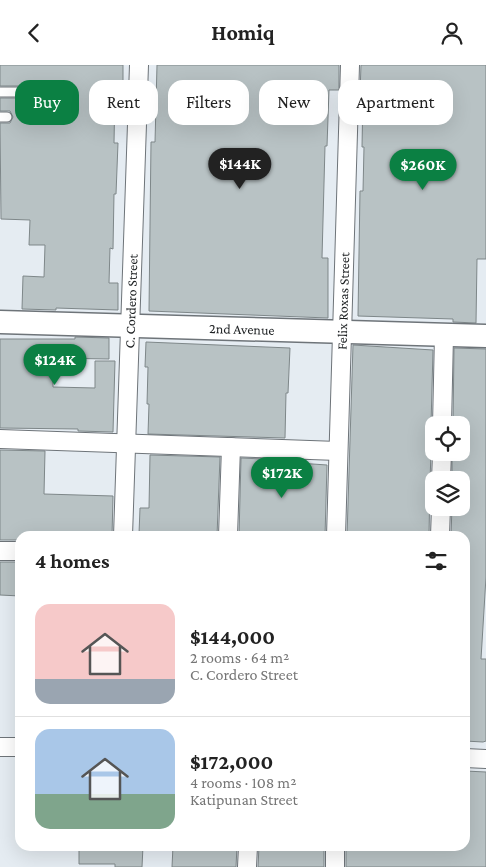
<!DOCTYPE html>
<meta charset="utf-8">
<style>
body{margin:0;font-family:"Crimson Pro",serif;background:#f6f6f6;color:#222;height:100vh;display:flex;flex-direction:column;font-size:19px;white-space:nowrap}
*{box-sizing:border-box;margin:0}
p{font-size:16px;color:#767676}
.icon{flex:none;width:28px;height:28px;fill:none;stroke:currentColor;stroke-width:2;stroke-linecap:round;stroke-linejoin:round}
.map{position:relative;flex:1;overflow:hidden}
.sheet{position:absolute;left:15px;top:466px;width:455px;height:320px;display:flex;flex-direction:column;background:#fff;border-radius:15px;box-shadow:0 5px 20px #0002}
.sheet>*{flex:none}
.guide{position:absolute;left:15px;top:15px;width:456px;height:45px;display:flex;gap:10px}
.tools{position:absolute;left:425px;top:351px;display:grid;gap:10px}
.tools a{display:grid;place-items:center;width:45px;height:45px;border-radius:10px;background:#fff;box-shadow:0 5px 20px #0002;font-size:25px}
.price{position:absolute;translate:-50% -42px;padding:0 11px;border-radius:18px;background:#0b8043;color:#fff;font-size:16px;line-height:32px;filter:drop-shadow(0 1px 2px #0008)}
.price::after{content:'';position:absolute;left:50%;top:30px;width:15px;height:11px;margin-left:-8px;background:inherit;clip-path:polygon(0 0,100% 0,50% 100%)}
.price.active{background:#222;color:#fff}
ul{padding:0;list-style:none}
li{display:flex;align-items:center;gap:15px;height:125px;padding:0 20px}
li+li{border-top:1px solid #e0e0e0}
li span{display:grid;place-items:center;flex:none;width:140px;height:100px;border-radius:15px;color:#555}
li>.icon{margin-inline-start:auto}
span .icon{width:60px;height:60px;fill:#fffc;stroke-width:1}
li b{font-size:21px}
h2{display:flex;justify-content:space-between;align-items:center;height:60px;padding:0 20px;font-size:21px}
.tag{padding:0 18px;border-radius:15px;background:#fff;box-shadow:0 5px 20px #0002;font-size:18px;line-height:45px}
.tag.active{background:#0b8043;color:#fff}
header{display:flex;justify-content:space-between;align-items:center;height:65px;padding:0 20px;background:#fff;font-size:22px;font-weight:700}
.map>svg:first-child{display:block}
</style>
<header><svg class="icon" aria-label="back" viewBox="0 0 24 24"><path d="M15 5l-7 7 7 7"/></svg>Homiq<svg class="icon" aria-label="person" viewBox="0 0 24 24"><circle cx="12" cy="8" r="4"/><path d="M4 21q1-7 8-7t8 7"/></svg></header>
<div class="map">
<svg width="486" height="802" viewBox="0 0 486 802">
<rect width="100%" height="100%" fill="#e5ecf2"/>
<!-- building -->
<path fill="#b8c2c4" stroke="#7e8789" d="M 0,0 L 123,0 L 123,24 L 115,24 L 114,78 L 118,78 L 116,129 L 114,129 L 113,184 L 110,183 L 109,218 L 118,218 L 118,245 L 56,243 L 56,245 L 22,244 L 23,211 L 44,212 L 45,180 L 29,180 L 30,155 L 1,154 L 0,58 L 10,58 L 13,52 L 10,46 L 0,46 L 0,33 L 19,33 L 24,31 L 25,27 L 24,23 L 19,21 L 0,21 Z
M 157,0 L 339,0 L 339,25 L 329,25 L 327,81 L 325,81 L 322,193 L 328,193 L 328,253 L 149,246 L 151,77 L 155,77 Z
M 361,0 L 486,0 L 486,194 L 477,194 L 476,258 L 453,257 L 453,254 L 358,251 L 360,126 L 363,126 L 364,82 L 362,82 L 363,28 L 360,28 Z
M 75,272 L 109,273 L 109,294 L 53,293 L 53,322 L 95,323 L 95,296 L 115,296 L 113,367 L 78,366 L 78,364 L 0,363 L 0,274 L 75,274 Z
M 146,277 L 290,283 L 288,328 L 286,328 L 285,373 L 148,369 L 149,339 L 147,339 L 148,302 L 145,302 Z
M 353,280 L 433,285 L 431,360 L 434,366 L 434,382 L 431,388 L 430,415 L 429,471 L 347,471 Z
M 454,283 L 486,284 L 486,512 L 481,594 L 486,594 L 486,676 L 483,677 L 465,676 L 465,471 L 451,470 L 452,442 L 461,442 L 461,415 L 452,415 L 452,388 L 461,388 L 461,360 L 453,360 Z
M 0,385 L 45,386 L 44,429 L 113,431 L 112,471 L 20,471 L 20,475 L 0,475 Z
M 150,390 L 220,392 L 217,471 L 139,469 L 140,443 L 149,443 Z
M 241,393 L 284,395 L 284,397 L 327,400 L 325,471 L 239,471 Z
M 0,497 L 20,497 L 20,531 L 0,530 Z
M 465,706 L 486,707 L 486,802 L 346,802 L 346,781 L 465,781 Z
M 79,781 L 143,781 L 142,802 L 115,802 L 115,799 L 79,799 Z
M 173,781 L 237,781 L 236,802 L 172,802 Z
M 259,781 L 324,781 L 324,802 L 258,802 Z"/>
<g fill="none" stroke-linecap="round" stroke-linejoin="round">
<defs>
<path id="service" d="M 0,27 L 19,27
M 0,52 L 7,52"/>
<g id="minor">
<path d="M 442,360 L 444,270"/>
<path d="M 0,374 L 338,386"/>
<path d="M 441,415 L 442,388"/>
<path id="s1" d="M 123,471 L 139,0"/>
<path d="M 228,471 L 231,382"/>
<path id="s2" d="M 336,471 L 350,0"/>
<path d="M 440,471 L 441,442"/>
<path d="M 0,486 L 20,486"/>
<path d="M 0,682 L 20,682"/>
<path d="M 465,693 L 486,694"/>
<path d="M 247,802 L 248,781"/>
<path d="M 335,802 L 335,781"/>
</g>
<g id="tertiary">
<path id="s3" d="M 0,257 L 486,271"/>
</g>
</defs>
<!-- service casing -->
<use href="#service" stroke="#6e7479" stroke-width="11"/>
<!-- minor casing -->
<use href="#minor" stroke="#6e7479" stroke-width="20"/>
<!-- tertiary casing -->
<use href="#tertiary" stroke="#6e7479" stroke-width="25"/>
<!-- service -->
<use href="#service" stroke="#fff" stroke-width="9"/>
<!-- minor -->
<use href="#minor" stroke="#fff" stroke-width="18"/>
<!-- tertiary -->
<use href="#tertiary" stroke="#fff" stroke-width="22"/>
</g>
<g text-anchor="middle" stroke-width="4" stroke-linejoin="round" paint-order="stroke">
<!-- street labels -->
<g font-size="14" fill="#1e2123" stroke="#f4f9fe">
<text dy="5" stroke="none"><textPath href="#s1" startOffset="235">C. Cordero Street</textPath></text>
<text dy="5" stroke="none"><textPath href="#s2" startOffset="235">Felix Roxas Street</textPath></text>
<text dy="5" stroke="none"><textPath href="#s3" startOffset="242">2nd Avenue</textPath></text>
</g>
</g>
</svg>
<div class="tools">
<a><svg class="icon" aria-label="locate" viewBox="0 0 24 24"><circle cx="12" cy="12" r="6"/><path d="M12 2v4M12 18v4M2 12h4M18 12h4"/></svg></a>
<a><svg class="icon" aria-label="layers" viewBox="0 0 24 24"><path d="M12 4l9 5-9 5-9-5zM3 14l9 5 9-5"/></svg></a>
</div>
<b class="price active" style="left:240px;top:125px">$144K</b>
<b class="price" style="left:423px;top:126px">$260K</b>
<b class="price" style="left:55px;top:321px">$124K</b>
<b class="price" style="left:282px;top:434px">$172K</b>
<div class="guide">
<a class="tag active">Buy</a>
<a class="tag">Rent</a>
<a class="tag">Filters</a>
<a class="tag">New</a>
<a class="tag">Apartment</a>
</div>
<section class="sheet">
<h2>4 homes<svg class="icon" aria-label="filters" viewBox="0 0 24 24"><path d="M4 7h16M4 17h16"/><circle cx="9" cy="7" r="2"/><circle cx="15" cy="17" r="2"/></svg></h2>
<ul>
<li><span style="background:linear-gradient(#f6c9c9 75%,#9aa5b1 0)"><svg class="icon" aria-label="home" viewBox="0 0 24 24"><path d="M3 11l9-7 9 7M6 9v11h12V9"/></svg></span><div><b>$144,000</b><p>2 rooms · 64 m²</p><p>C. Cordero Street</p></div></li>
<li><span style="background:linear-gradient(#a9c7e8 65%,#7fa58c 0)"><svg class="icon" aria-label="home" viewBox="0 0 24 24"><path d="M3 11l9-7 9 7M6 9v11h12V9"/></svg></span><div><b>$172,000</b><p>4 rooms · 108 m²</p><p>Katipunan Street</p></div></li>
</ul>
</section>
</div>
